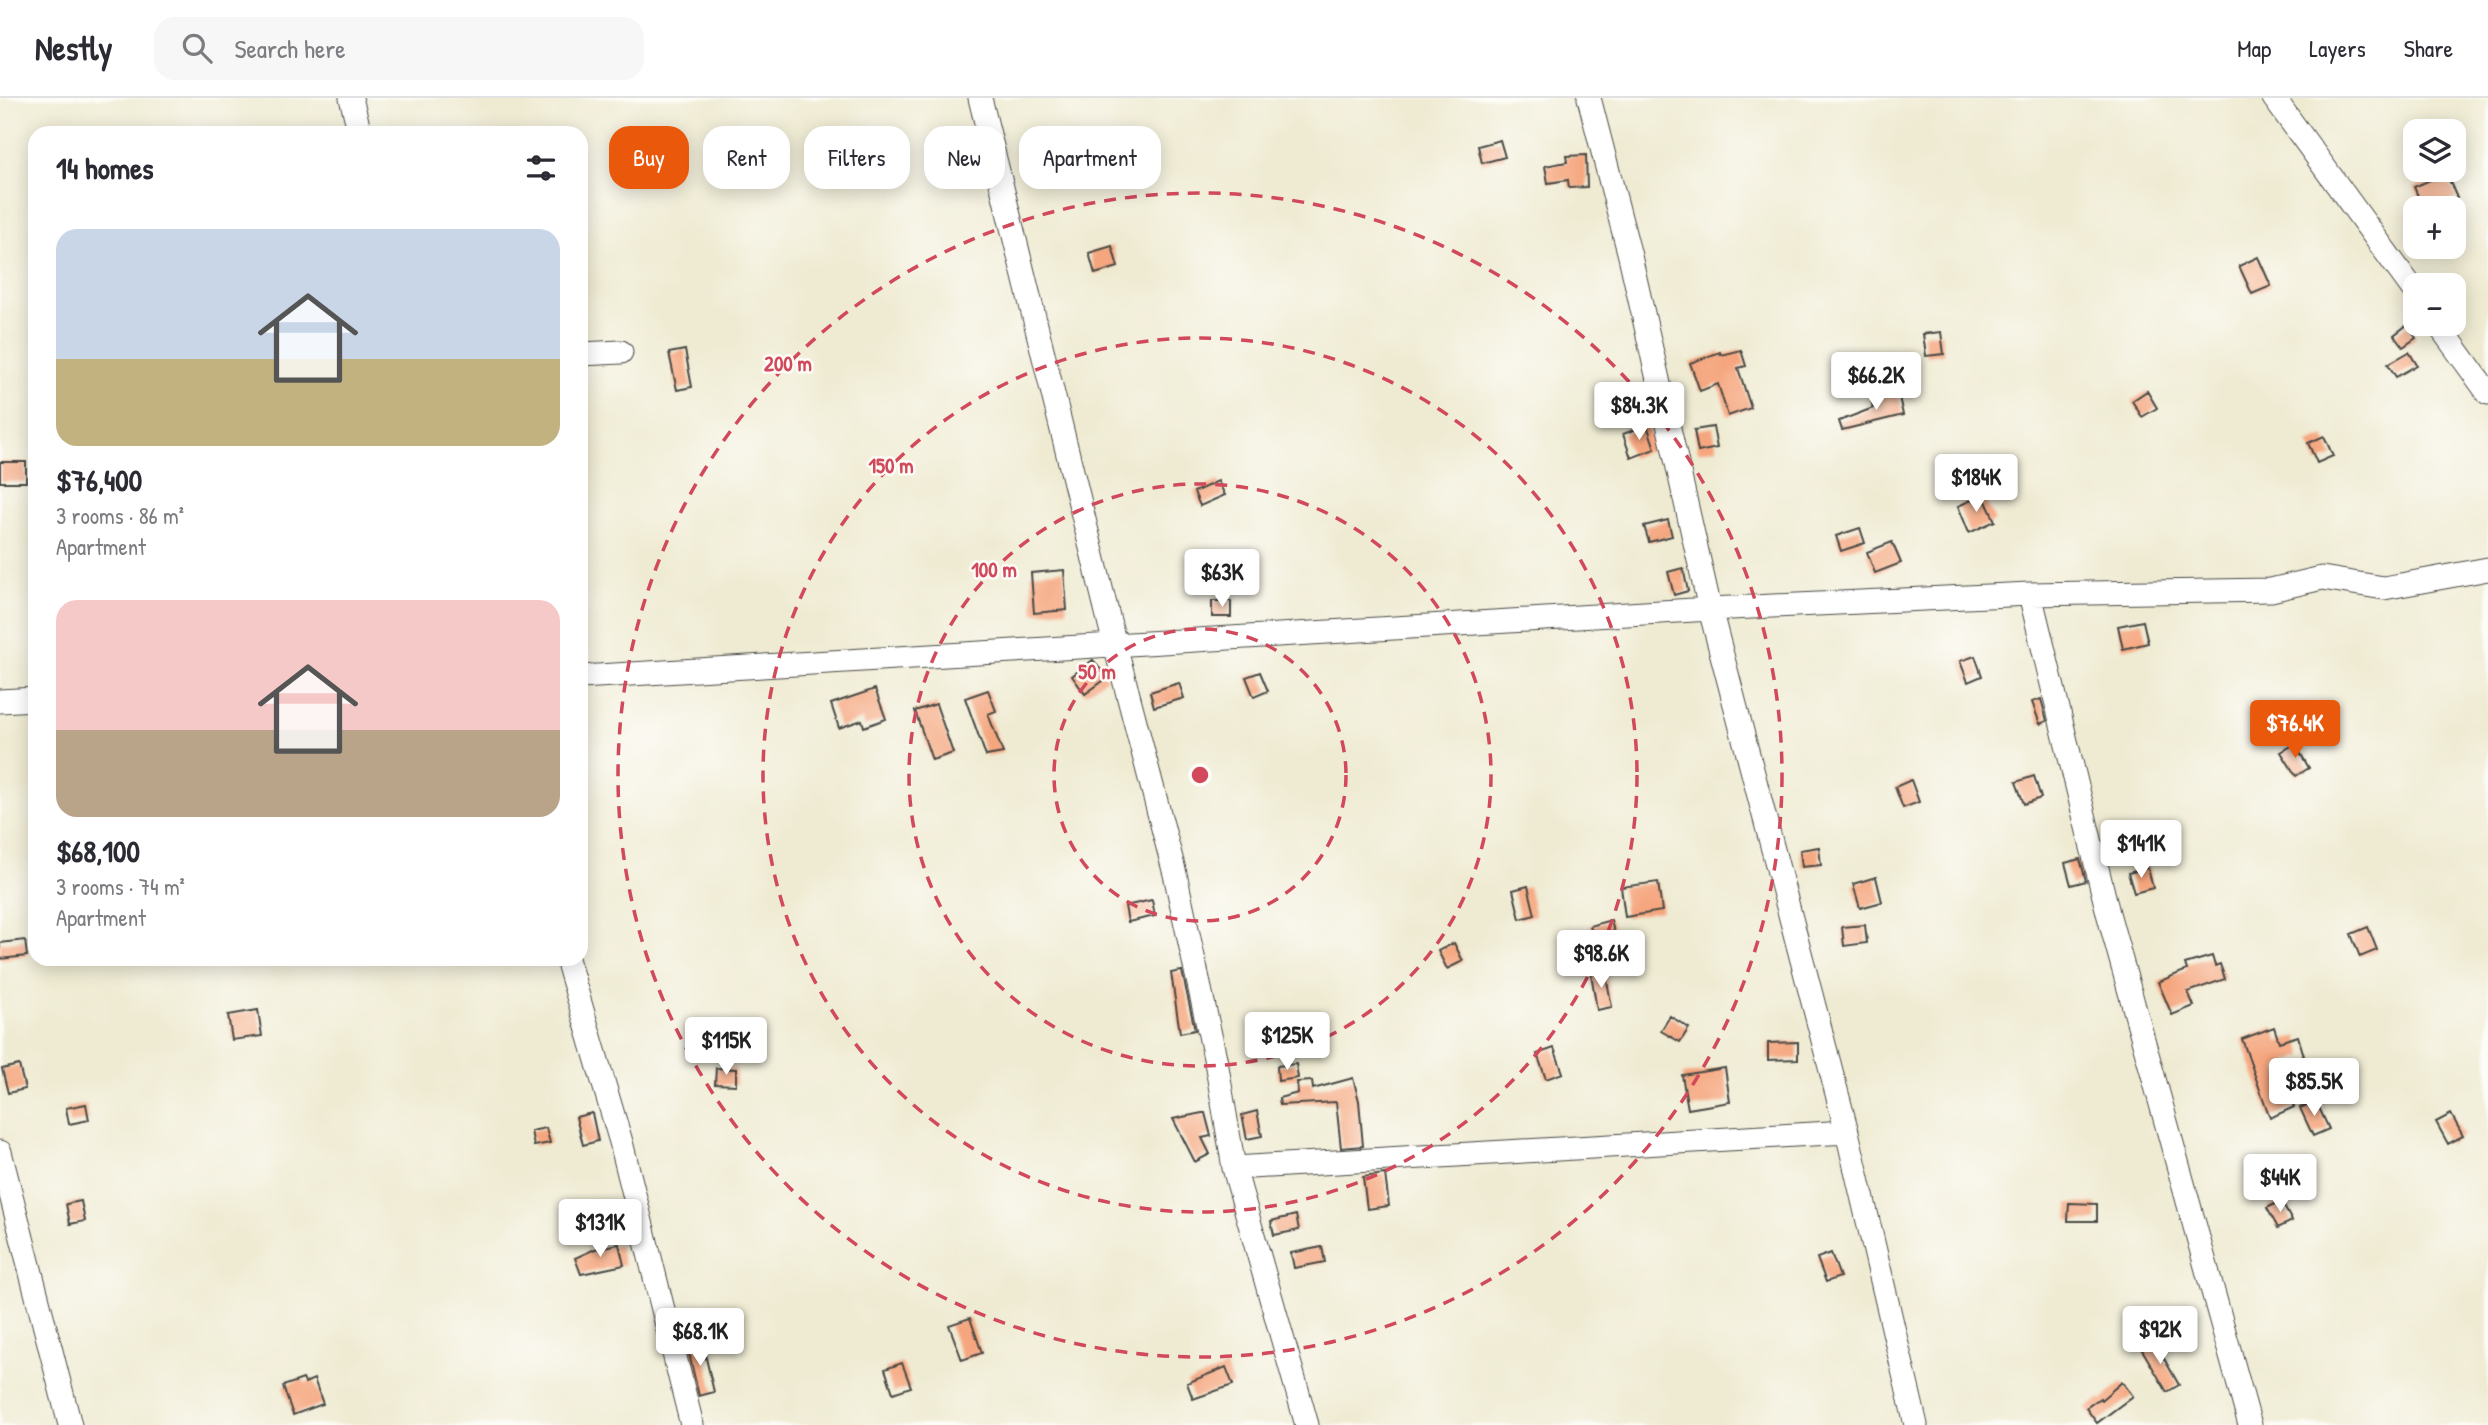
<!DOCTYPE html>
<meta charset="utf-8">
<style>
body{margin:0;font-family:"Patrick Hand",sans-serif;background:#f7f7f7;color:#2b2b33;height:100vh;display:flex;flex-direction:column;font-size:26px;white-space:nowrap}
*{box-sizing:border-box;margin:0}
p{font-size:23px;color:#7c7c81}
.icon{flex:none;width:38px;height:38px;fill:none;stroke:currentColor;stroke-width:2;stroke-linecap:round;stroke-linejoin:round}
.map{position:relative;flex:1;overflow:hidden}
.panel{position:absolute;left:28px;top:28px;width:560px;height:840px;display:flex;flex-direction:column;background:#fff;border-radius:21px;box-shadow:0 4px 18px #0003}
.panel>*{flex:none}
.banner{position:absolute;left:609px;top:28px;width:665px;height:63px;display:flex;gap:14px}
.fabs{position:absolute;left:2403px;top:21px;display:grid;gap:14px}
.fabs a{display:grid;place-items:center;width:63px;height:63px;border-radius:14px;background:#fff;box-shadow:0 4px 18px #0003;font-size:35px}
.price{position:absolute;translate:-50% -60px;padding:0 16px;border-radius:7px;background:#fff;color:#222;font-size:23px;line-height:46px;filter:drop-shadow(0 2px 4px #0008)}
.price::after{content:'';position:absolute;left:50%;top:42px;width:21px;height:16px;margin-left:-10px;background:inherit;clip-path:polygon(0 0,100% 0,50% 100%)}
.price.current{background:#ea580c;color:#fff}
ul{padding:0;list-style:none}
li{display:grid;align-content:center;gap:14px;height:371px;padding:0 28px}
li span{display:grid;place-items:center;height:217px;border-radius:21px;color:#555}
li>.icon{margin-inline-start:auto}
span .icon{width:126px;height:126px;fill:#fffc;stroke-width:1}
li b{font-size:30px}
h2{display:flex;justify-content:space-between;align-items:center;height:84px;padding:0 28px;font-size:30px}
.tag{padding:0 24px;border-radius:21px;background:#fff;box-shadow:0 4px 18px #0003;font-size:24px;line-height:63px}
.tag.current{background:#ea580c;color:#fff}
header{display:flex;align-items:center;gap:42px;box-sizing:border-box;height:98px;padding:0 35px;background:#fff;border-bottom:2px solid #e1e1e2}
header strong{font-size:33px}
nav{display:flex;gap:38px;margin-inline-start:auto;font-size:24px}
.search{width:490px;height:63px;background:#f7f7f7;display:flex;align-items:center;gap:18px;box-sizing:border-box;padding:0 24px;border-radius:21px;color:#7c7c81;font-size:26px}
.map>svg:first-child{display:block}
</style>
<header>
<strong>Nestly</strong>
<div class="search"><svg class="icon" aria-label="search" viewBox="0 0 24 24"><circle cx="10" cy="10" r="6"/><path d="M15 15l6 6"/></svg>Search here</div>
<nav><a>Map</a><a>Layers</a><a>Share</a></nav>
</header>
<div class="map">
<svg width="2488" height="1327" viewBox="0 0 2488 1327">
<rect width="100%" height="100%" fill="#fdfcf7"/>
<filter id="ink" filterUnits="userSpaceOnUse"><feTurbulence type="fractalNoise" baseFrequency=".0143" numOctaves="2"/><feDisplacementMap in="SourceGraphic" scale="14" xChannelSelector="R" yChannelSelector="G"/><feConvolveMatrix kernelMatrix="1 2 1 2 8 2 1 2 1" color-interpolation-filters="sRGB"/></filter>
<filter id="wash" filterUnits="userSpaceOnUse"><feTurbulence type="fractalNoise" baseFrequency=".00686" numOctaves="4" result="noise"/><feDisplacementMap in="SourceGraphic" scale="28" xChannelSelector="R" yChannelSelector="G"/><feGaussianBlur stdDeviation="1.57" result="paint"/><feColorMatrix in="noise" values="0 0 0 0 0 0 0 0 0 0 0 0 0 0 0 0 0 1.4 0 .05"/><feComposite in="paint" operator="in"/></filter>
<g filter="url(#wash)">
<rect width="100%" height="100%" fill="#efebd3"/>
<g id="blocks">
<!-- building -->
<path fill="#f5a67e" d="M 1500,42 L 1505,59 L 1482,65 L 1478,48 Z
M 1586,57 L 1587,89 L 1569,90 L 1568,82 L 1548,85 L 1545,68 L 1567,64 L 1566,58 Z
M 2446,75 L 2457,100 L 2433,110 L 2423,110 L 2414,89 Z
M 1112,148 L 1118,169 L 1095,176 L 1089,155 Z
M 2258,159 L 2271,188 L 2252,196 L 2239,168 Z
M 2407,227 L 2416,240 L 2403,249 L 2394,237 Z
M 1941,234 L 1944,256 L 1926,258 L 1923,236 Z
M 685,252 L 692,289 L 677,292 L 669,255 Z
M 1741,252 L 1746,268 L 1738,270 L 1751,310 L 1728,318 L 1718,286 L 1700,293 L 1690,265 L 1720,254 L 1721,257 Z
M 2409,254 L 2417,267 L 2396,279 L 2388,266 Z
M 2147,293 L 2157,310 L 2142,319 L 2132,303 Z
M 1898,294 L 1903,317 L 1842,332 L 1839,323 L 1873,310 L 1871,300 Z
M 1647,327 L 1655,351 L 1631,360 L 1623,336 Z
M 1713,329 L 1717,350 L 1698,354 L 1694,332 Z
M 2324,338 L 2333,358 L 2317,365 L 2308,345 Z
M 0,364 L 26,364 L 26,384 L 0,384 Z
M 1218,383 L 1225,397 L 1200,408 L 1194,394 Z
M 1983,397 L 1995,423 L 1969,435 L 1958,408 Z
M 1668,422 L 1672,438 L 1649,444 L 1644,428 Z
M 1860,430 L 1865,445 L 1841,453 L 1836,438 Z
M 1892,444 L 1901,465 L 1875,475 L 1867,454 Z
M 1683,470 L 1688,493 L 1674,497 L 1668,474 Z
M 1064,472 L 1067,512 L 1034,515 L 1031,475 Z
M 1212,503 L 1231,503 L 1231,519 L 1212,519 Z
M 2143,523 L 2148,545 L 2123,551 L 2118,528 Z
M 1975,558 L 1982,578 L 1968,584 L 1960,563 Z
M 1093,562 L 1107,580 L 1085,596 L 1072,578 Z
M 1260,574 L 1268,593 L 1254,599 L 1246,579 Z
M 1179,585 L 1184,600 L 1154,609 L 1150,594 Z
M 875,591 L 886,621 L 864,629 L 862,622 L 839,630 L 831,606 Z
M 988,592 L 996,613 L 988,616 L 1003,655 L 986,658 L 965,600 Z
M 2041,601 L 2047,623 L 2040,626 L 2032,604 Z
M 936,606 L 953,655 L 932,662 L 915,613 Z
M 2295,646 L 2309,670 L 2296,678 L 2281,654 Z
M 2034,678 L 2041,700 L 2024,706 L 2016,684 Z
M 1911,682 L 1919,704 L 1903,710 L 1895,689 Z
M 1819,749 L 1821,767 L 1802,769 L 1800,752 Z
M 2080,761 L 2086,783 L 2071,787 L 2065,765 Z
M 2148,770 L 2153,790 L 2134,795 L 2128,775 Z
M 1876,779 L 1882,804 L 1860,810 L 1853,786 Z
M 1658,784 L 1662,813 L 1625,819 L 1621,789 Z
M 1528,788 L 1535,817 L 1520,821 L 1513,792 Z
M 1152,802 L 1155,818 L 1128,824 L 1125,808 Z
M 1611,822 L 1617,847 L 1597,852 L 1590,828 Z
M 1865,827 L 1867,845 L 1844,848 L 1842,829 Z
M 2368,829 L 2377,852 L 2360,859 L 2351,836 Z
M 25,842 L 27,858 L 0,861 L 0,845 Z
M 1454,845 L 1463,863 L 1447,871 L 1438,853 Z
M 2212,858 L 2215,868 L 2220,866 L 2225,881 L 2188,894 L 2194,908 L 2172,917 L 2158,884 L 2187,872 L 2185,866 Z
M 1182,873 L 1195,932 L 1180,935 L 1171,875 Z
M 1605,873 L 1612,909 L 1597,912 L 1591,875 Z
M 258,912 L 262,938 L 232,942 L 228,917 Z
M 1670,918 L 1689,930 L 1680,944 L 1661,933 Z
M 2274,929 L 2279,944 L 2298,938 L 2304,958 L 2287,964 L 2288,967 L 2278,970 L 2294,1009 L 2270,1020 L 2242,941 Z
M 1798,944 L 1798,961 L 1768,962 L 1768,945 Z
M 1554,950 L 1563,975 L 1546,981 L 1537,956 Z
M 1296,966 L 1298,980 L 1278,983 L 1277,968 Z
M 19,967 L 25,991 L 8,995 L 2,971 Z
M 716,970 L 736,971 L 736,987 L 715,986 Z
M 1725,970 L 1730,1004 L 1688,1011 L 1682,977 Z
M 1353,980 L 1359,1003 L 1363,1048 L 1341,1050 L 1336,1004 L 1280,1007 L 1279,1000 L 1298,995 L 1297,984 L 1312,983 L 1313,991 Z
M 2316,1003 L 2329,1031 L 2313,1038 L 2300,1010 Z
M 86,1006 L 89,1022 L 69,1026 L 66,1010 Z
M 1257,1013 L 1262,1038 L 1247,1041 L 1242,1017 Z
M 592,1015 L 598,1043 L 583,1047 L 576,1019 Z
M 1202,1015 L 1205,1015 L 1211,1038 L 1202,1040 L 1210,1056 L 1195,1064 L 1173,1021 Z
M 2451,1016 L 2463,1038 L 2448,1046 L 2436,1024 Z
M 546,1030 L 550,1045 L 534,1048 L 531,1033 Z
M 1385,1076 L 1389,1108 L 1367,1111 L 1363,1079 Z
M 81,1103 L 85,1123 L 70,1126 L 66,1106 Z
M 2281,1103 L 2292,1123 L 2278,1130 L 2267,1110 Z
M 2069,1105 L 2097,1106 L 2097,1123 L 2068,1123 Z
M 612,1107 L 618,1130 L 604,1133 L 598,1111 Z
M 1296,1117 L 1299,1132 L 1274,1137 L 1271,1123 Z
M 619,1146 L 624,1167 L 581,1176 L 575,1160 L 595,1151 Z
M 1322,1149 L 1325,1164 L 1294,1170 L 1291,1155 Z
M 1831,1155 L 1840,1179 L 1826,1184 L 1817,1160 Z
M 970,1220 L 982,1255 L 962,1262 L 949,1227 Z
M 702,1243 L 714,1294 L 699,1298 L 687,1247 Z
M 2154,1243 L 2179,1287 L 2167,1294 L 2141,1250 Z
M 902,1265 L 911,1289 L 893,1295 L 885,1271 Z
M 1226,1269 L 1233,1287 L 1193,1301 L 1187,1285 Z
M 303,1281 L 305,1285 L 314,1281 L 323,1306 L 293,1317 L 283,1288 Z
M 2122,1284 L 2133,1298 L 2097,1325 L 2086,1310 L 2100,1300 L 2101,1302 Z"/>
</g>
</g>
<g filter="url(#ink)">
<use href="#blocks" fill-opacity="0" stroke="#484844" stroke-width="2"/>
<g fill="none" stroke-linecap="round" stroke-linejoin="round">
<defs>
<path id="minor" d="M 351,0 L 360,35
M 980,0 L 1115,547 L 1175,776 L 1217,969 L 1234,1070 L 1307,1327
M 1589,0 L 1630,158 L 1710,511 L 1847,1034 L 1916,1327
M 2274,0 L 2415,194
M 2438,226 L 2488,295
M 581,256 L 621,254
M 2030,496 L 2108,815 L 2250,1327
M 581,579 L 1710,511 L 2030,496 L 2271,492 L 2322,480 L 2384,490 L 2488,471
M 0,603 L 35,601
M 567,861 L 621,1044 L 692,1327
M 0,1054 L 70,1327
M 1234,1070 L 1847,1034"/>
</defs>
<!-- minor casing -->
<use href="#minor" stroke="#484844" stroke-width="25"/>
<!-- minor -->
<use href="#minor" stroke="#fff" stroke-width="23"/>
</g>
</g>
<!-- distance rings -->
<g fill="none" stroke="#d1495b" stroke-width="3.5" stroke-dasharray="12 9">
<circle cx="1200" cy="677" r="146"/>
<circle cx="1200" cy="677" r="291"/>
<circle cx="1200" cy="677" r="437"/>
<circle cx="1200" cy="677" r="582"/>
</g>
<circle cx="1200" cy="677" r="10" fill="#d1495b" stroke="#fdfcf7" stroke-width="3.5"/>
<g font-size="21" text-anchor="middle" font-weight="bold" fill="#d1495b" stroke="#fdfcf7" stroke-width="5" stroke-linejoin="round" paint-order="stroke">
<text x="788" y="273">200 m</text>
<text x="891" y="375">150 m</text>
<text x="994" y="479">100 m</text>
<text x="1097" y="581">50 m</text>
</g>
</svg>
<div class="fabs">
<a><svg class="icon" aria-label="layers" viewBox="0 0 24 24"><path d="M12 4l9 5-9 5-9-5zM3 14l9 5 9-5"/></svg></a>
<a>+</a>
<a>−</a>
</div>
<b class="price" style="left:1876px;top:314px">$66.2K</b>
<b class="price" style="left:1639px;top:344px">$84.3K</b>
<b class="price" style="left:1976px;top:416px">$184K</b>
<b class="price" style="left:1222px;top:511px">$63K</b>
<b class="price current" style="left:2295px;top:662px">$76.4K</b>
<b class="price" style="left:2141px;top:782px">$141K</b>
<b class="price" style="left:1601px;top:892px">$98.6K</b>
<b class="price" style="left:1287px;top:974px">$125K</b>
<b class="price" style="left:726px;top:979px">$115K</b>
<b class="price" style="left:2314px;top:1020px">$85.5K</b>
<b class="price" style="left:2280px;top:1116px">$44K</b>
<b class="price" style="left:600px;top:1161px">$131K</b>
<b class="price" style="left:2160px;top:1268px">$92K</b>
<b class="price" style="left:700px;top:1270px">$68.1K</b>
<div class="banner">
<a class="tag current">Buy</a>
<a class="tag">Rent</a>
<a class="tag">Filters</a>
<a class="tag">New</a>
<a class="tag">Apartment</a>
</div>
<section class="panel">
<h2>14 homes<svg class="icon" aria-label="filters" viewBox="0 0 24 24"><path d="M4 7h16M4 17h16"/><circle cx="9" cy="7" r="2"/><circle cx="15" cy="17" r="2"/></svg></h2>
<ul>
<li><span style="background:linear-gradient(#c9d6e8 60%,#c2b280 0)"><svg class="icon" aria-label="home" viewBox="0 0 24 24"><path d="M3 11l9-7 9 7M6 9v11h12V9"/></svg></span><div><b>$76,400</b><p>3 rooms · 86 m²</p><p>Apartment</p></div></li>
<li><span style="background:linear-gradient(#f6c9c9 60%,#b9a48a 0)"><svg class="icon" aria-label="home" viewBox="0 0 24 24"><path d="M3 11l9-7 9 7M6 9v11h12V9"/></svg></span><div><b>$68,100</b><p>3 rooms · 74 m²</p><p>Apartment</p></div></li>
</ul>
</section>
</div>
